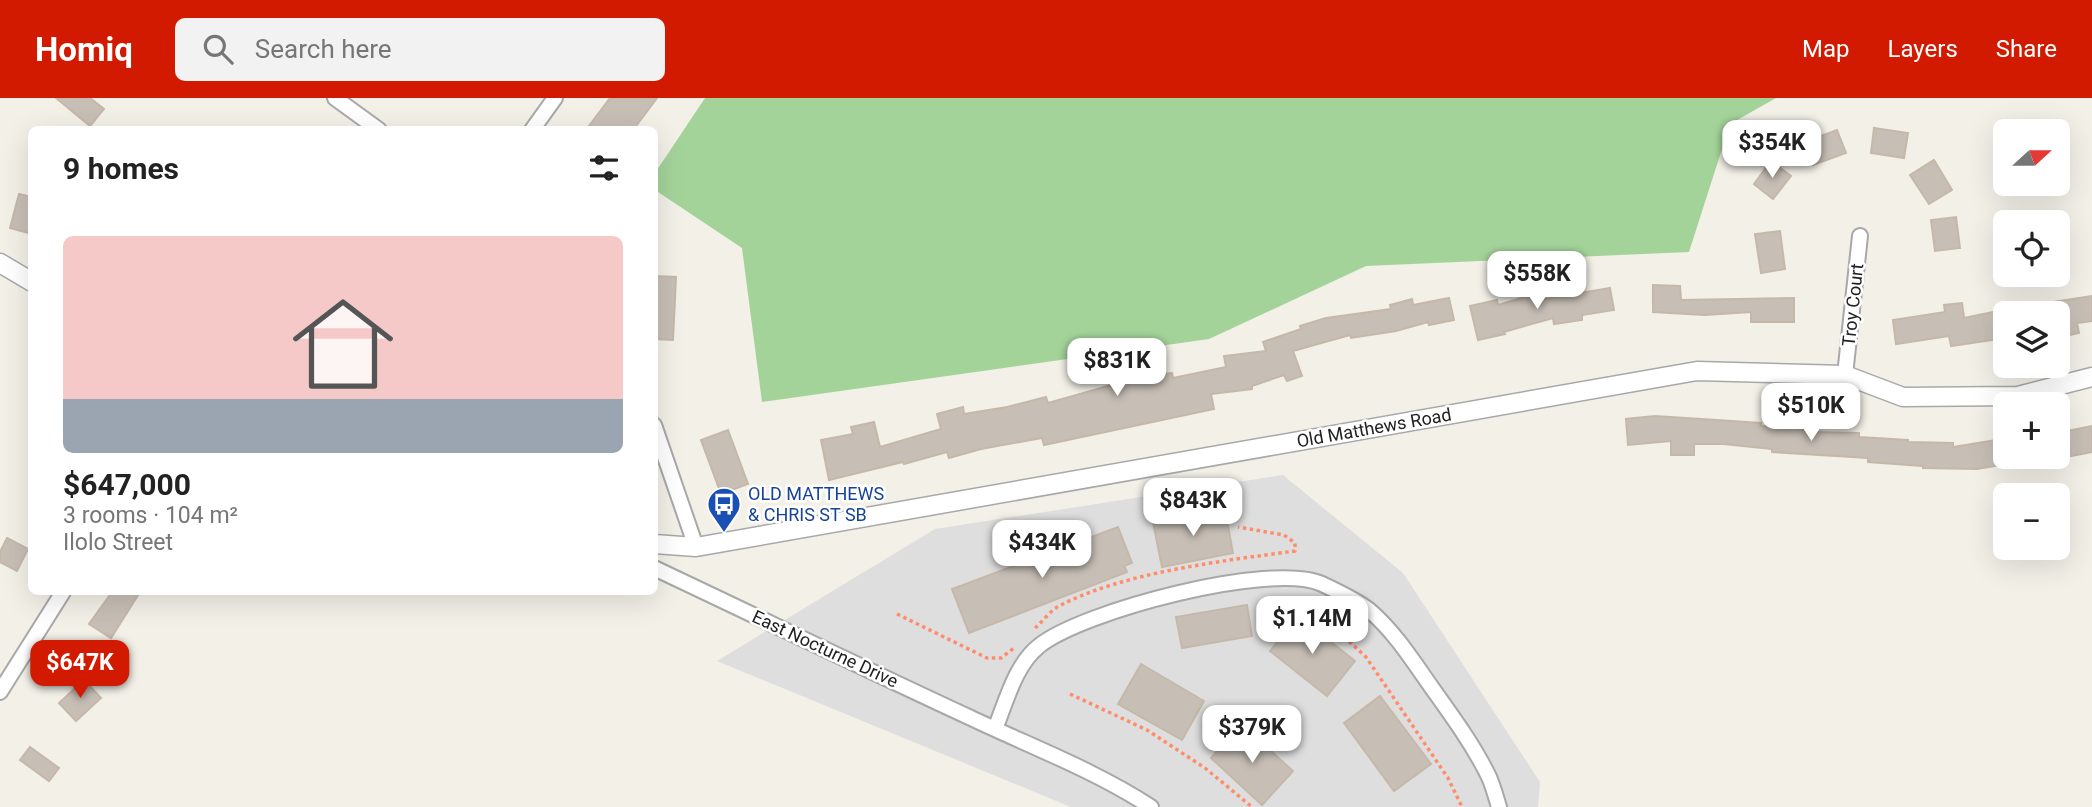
<!DOCTYPE html>
<meta charset="utf-8">
<style>
body{margin:0;font-family:Roboto,sans-serif;background:#f2f2f2;color:#222;height:100vh;display:flex;flex-direction:column;font-size:26px;white-space:nowrap}
*{box-sizing:border-box;margin:0}
p{font-size:23px;color:#767676}
.icon{flex:none;width:38px;height:38px;fill:none;stroke:currentColor;stroke-width:2;stroke-linecap:round;stroke-linejoin:round}
.map{position:relative;flex:1;overflow:hidden}
.panel{position:absolute;left:28px;top:28px;width:630px;height:469px;display:flex;flex-direction:column;background:#fff;border-radius:10px;box-shadow:0 7px 28px #0002}
.panel>*{flex:none}
.needle{width:46px;rotate:69deg}
.buttons{position:absolute;left:1993px;top:21px;display:grid;gap:14px}
.buttons a{display:grid;place-items:center;width:77px;height:77px;border-radius:10px;background:#fff;box-shadow:0 7px 28px #0002;font-size:35px}
.price{position:absolute;translate:-50% -60px;padding:0 16px;border-radius:14px;background:#fff;color:#222;font-size:23px;line-height:46px;filter:drop-shadow(0 2px 4px #0008)}
.price::after{content:'';position:absolute;left:50%;top:42px;width:21px;height:16px;margin-left:-10px;background:inherit;clip-path:polygon(0 0,100% 0,50% 100%)}
.price.active{background:#d21a00;color:#fff}
ul{padding:0;list-style:none}
li{display:grid;align-content:center;gap:14px;height:371px;padding:0 35px}
li span{display:grid;place-items:center;height:217px;border-radius:10px;color:#555}
li>.icon{margin-inline-start:auto}
span .icon{width:126px;height:126px;fill:#fffc;stroke-width:1}
li b{font-size:30px}
h2{display:flex;justify-content:space-between;align-items:center;height:84px;padding:0 35px;font-size:30px}
header{display:flex;align-items:center;gap:42px;box-sizing:border-box;height:98px;padding:0 35px;background:#d21a00;color:#fff}
header strong{font-size:33px}
nav{display:flex;gap:38px;margin-inline-start:auto;font-size:24px}
.search{width:490px;height:63px;background:#f2f2f2;display:flex;align-items:center;gap:18px;box-sizing:border-box;padding:0 24px;border-radius:10px;color:#767676;font-size:26px}
.map>svg:first-child{display:block}
</style>
<header>
<strong>Homiq</strong>
<div class="search"><svg class="icon" aria-label="search" viewBox="0 0 24 24"><circle cx="10" cy="10" r="6"/><path d="M15 15l6 6"/></svg>Search here</div>
<nav><a>Map</a><a>Layers</a><a>Share</a></nav>
</header>
<div class="map">
<svg width="2092" height="709" viewBox="0 0 2092 709">
<rect width="100%" height="100%" fill="#f2f0e7"/>
<!-- residential -->
<path fill="#dfdede" d="M 1283,377 L 1403,475 L 1540,684 L 1538,709 L 1071,709 L 717,563 L 935,431 Z"/>
<!-- forest -->
<path fill="#a4d39a" d="M 705,0 L 1776,0 L 1730,26 L 1689,154 L 1366,168 L 1209,241 L 762,304 L 742,150 L 655,92 L 655,75 Z"/>
<!-- building -->
<path fill="#c7bfb6" stroke="#c5b8a9" stroke-width="2" d="M 56,0 L 90,0 L 104,11 L 90,28 Z
M 610,0 L 657,0 L 633,32 L 586,32 Z
M 1874,30 L 1908,35 L 1904,60 L 1871,55 Z
M 1837,32 L 1846,55 L 1813,67 L 1804,44 Z
M 1934,62 L 1952,92 L 1929,106 L 1910,77 Z
M 1771,63 L 1791,78 L 1773,101 L 1754,86 Z
M 19,96 L 32,99 L 32,136 L 10,130 Z
M 1956,119 L 1960,150 L 1935,153 L 1931,122 Z
M 1780,133 L 1785,171 L 1761,175 L 1755,136 Z
M 654,178 L 676,179 L 673,242 L 654,241 Z
M 1653,187 L 1680,188 L 1681,202 L 1794,200 L 1794,224 L 1751,224 L 1751,214 L 1705,217 L 1653,214 Z
M 1610,190 L 1614,212 L 1582,217 L 1582,222 L 1554,226 L 1553,220 L 1504,234 L 1505,236 L 1478,242 L 1470,208 L 1497,202 L 1498,207 L 1538,195 L 1540,202 Z
M 2092,198 L 2092,223 L 2077,225 L 2079,235 L 2065,238 L 2063,229 L 2058,230 L 2058,215 L 2029,215 L 2028,208 Z
M 1449,200 L 1454,222 L 1429,227 L 1428,224 L 1396,233 L 1351,240 L 1350,237 L 1293,253 L 1302,278 L 1287,283 L 1284,277 L 1252,288 L 1252,291 L 1211,296 L 1214,311 L 1044,347 L 1042,340 L 981,351 L 949,360 L 947,354 L 904,366 L 903,364 L 829,382 L 821,342 L 853,336 L 851,329 L 874,324 L 880,349 L 941,331 L 937,316 L 963,309 L 964,316 L 1007,309 L 1046,299 L 1048,305 L 1129,282 L 1172,275 L 1173,280 L 1226,269 L 1224,258 L 1266,253 L 1263,244 L 1301,231 L 1300,228 L 1326,220 L 1391,211 L 1390,207 L 1412,201 L 1413,207 Z
M 1962,205 L 1964,220 L 2003,212 L 2006,240 L 1951,248 L 1949,238 L 1896,246 L 1893,222 L 1945,214 L 1944,207 Z
M 1655,318 L 1761,325 L 1761,328 L 1812,330 L 1812,334 L 1859,335 L 1859,339 L 1908,342 L 1908,344 L 1953,345 L 1953,349 L 2003,341 L 2007,366 L 1977,371 L 1923,370 L 1923,368 L 1868,364 L 1868,360 L 1772,354 L 1772,351 L 1723,346 L 1694,346 L 1694,357 L 1671,357 L 1671,343 L 1628,347 L 1626,321 Z
M 2092,328 L 2092,354 L 2071,358 L 2067,333 Z
M 728,332 L 748,386 L 721,396 L 701,342 Z
M 1225,411 L 1233,455 L 1162,469 L 1153,424 Z
M 1118,429 L 1132,465 L 1124,468 L 1127,474 L 969,535 L 952,491 Z
M 7,440 L 28,451 L 17,473 L 0,464 L 0,454 Z
M 112,494 L 140,494 L 111,540 L 89,526 Z
M 1247,507 L 1252,538 L 1182,550 L 1176,519 Z
M 1298,518 L 1355,563 L 1327,598 L 1270,553 Z
M 1141,566 L 1204,603 L 1182,642 L 1118,606 Z
M 84,582 L 101,600 L 76,623 L 59,605 Z
M 1380,598 L 1431,666 L 1394,693 L 1344,625 Z
M 1241,626 L 1293,673 L 1262,707 L 1211,660 Z
M 30,649 L 59,670 L 49,683 L 20,662 Z"/>
<g fill="none" stroke-linecap="round" stroke-linejoin="round">
<defs>
<path id="minor" d="M 335,0 L 379,32
M 532,32 L 555,0
M 1845,277 L 1860,138
M 654,327 L 696,449
M 654,470 C 760,520 865,571 971,620 C 1032,649 1094,672 1151,709
M 0,594 L 63,494
M 995,631 C 1006,604 1015,567 1039,548 C 1082,513 1272,463 1322,486 C 1337,493 1356,502 1369,512 C 1394,533 1413,563 1432,590 C 1452,618 1474,648 1489,679 C 1493,688 1496,699 1499,709"/>
<path id="tertiary" d="M 0,165 L 32,184
M 654,446 L 696,449 L 1697,273 L 1845,277 L 1903,299 L 2018,298 L 2092,279"/>
</defs>
<!-- minor casing -->
<use href="#minor" stroke="#a8a8a8" stroke-width="18"/>
<!-- tertiary casing -->
<use href="#tertiary" stroke="#a8a8a8" stroke-width="21"/>
<!-- path -->
<path stroke="#ff8d6b" stroke-width="3.5" stroke-dasharray="3.5 3.5" stroke-linecap="butt" d="M 1270,510 L 1316,513 L 1366,559 L 1448,680 L 1462,709
M 897,516 L 987,560 L 1001,560 L 1014,550
M 1035,530 C 1043,523 1050,513 1059,508 C 1124,474 1223,463 1295,453 L 1295,445 L 1284,437 L 1238,429
M 1070,596 L 1147,632 L 1205,670 L 1252,709"/>
<!-- minor -->
<use href="#minor" stroke="#fff" stroke-width="14"/>
<!-- tertiary -->
<use href="#tertiary" stroke="#fff" stroke-width="18"/>
</g>
<!-- icons -->
<defs>
<symbol id="bus-pin" viewBox="-11 -11 22 30"><path d="M0 17L-7.5 6A9.5 9.5 0 1 1 7.5 6Z" fill="#1a4fb4" stroke="#fff"/><path d="M-5-6H5V4H4V6H2V4H-2V6H-4V4H-5ZM-3.5-4V0h7V-4ZM-3.5 1.2v1.5H-2V1.2ZM2 1.2v1.5H3.5V1.2Z" fill="#fff"/></symbol>
</defs>
<g fill-rule="evenodd">
<use href="#bus-pin" x="705" y="387" width="38" height="52"/>
</g>
<g text-anchor="middle" stroke-width="5" stroke-linejoin="round" paint-order="stroke">
<!-- street labels -->
<g font-size="18" fill="#212121" stroke="#fff">
<text transform="translate(1853 207) rotate(-84)" y="6">Troy Court</text>
<text transform="translate(1374 330) rotate(-10)" y="6">Old Matthews Road</text>
<text transform="translate(825 551) rotate(25)" y="6">East Nocturne Drive</text>
</g>
<!-- transit labels -->
<g font-size="18" fill="#164399" stroke="#fff" text-anchor="start">
<text x="748" y="402">OLD MATTHEWS<tspan x="748" dy="21">&amp; CHRIS ST SB</tspan></text>
</g>
</g>
</svg>
<div class="buttons">
<a><svg class="needle" viewBox="-14 -14 28 28"><path d="M0-13l5 13h-10z" fill="#e53935"/><path d="M0 13l5-13h-10z" fill="#767676"/></svg></a>
<a><svg class="icon" aria-label="locate" viewBox="0 0 24 24"><circle cx="12" cy="12" r="6"/><path d="M12 2v4M12 18v4M2 12h4M18 12h4"/></svg></a>
<a><svg class="icon" aria-label="layers" viewBox="0 0 24 24"><path d="M12 4l9 5-9 5-9-5zM3 14l9 5 9-5"/></svg></a>
<a>+</a>
<a>−</a>
</div>
<b class="price" style="left:1772px;top:82px">$354K</b>
<b class="price" style="left:1537px;top:213px">$558K</b>
<b class="price" style="left:1117px;top:300px">$831K</b>
<b class="price" style="left:1811px;top:345px">$510K</b>
<b class="price" style="left:1193px;top:440px">$843K</b>
<b class="price" style="left:1042px;top:482px">$434K</b>
<b class="price" style="left:1312px;top:558px">$1.14M</b>
<b class="price active" style="left:80px;top:602px">$647K</b>
<b class="price" style="left:1252px;top:667px">$379K</b>
<section class="panel">
<h2>9 homes<svg class="icon" aria-label="filters" viewBox="0 0 24 24"><path d="M4 7h16M4 17h16"/><circle cx="9" cy="7" r="2"/><circle cx="15" cy="17" r="2"/></svg></h2>
<ul>
<li><span style="background:linear-gradient(#f6c9c9 75%,#9aa5b1 0)"><svg class="icon" aria-label="home" viewBox="0 0 24 24"><path d="M3 11l9-7 9 7M6 9v11h12V9"/></svg></span><div><b>$647,000</b><p>3 rooms · 104 m²</p><p>Ilolo Street</p></div></li>
</ul>
</section>
</div>
